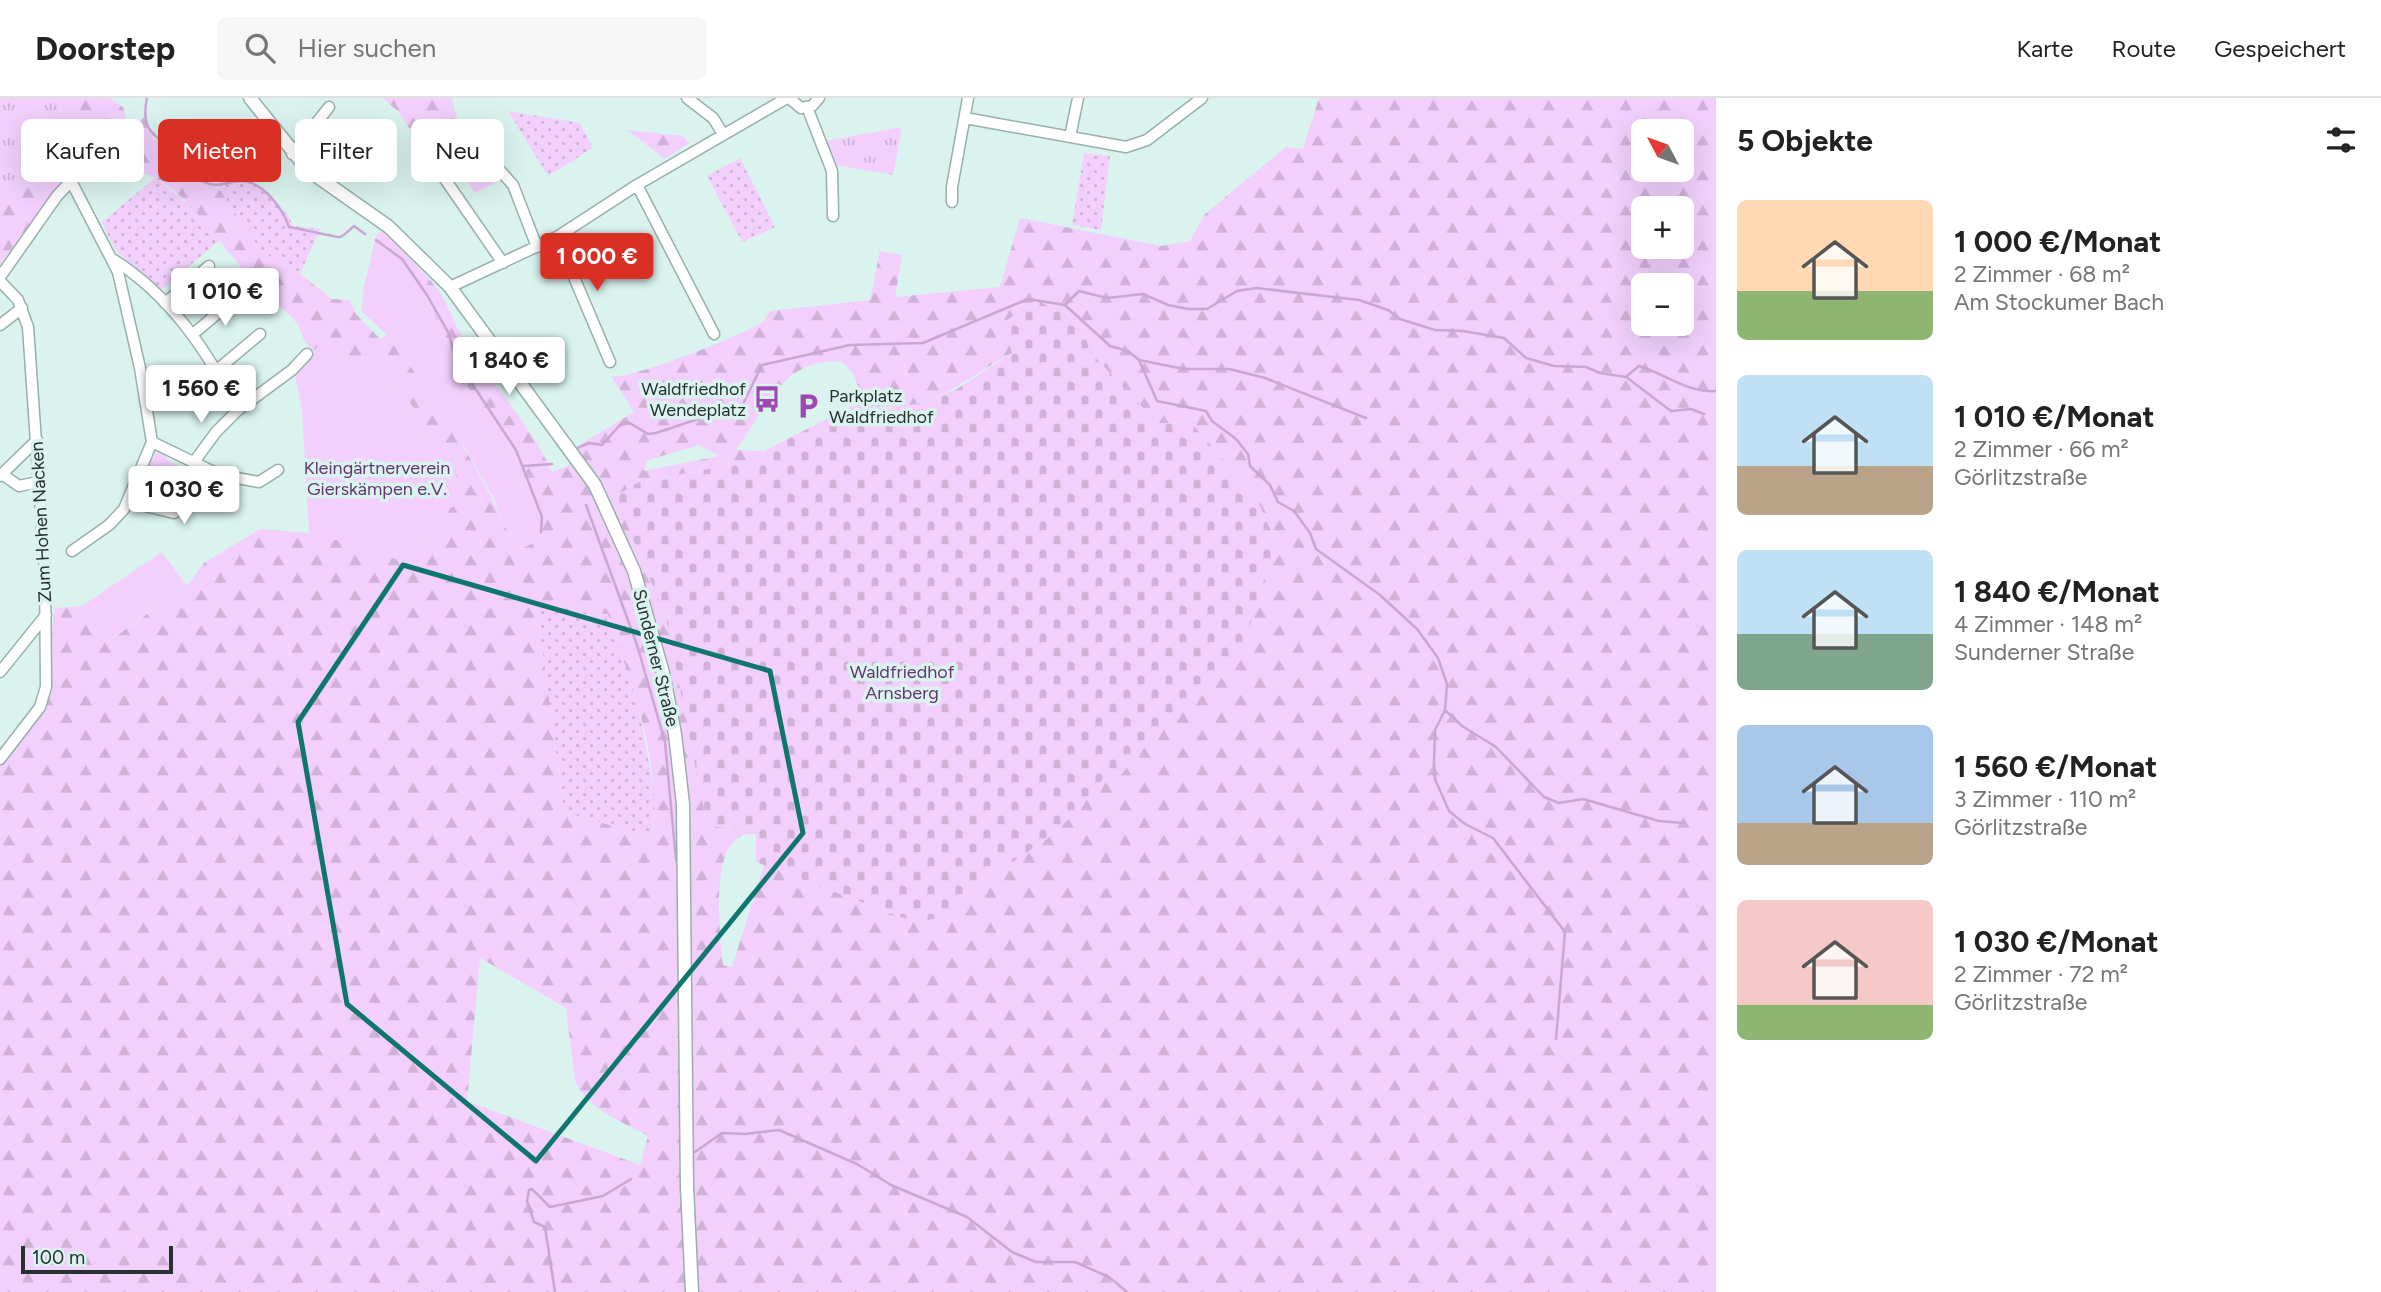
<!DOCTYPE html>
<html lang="de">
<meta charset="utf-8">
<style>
body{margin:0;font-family:Figtree,sans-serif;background:#f6f6f6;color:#222;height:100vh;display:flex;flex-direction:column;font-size:26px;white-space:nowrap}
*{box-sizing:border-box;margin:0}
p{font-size:23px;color:#767676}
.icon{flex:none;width:38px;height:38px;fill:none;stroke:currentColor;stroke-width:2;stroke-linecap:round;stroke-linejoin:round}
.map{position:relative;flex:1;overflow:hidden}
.drawer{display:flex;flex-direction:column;background:#fff;width:665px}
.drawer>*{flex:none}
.top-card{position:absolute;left:21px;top:21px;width:665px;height:63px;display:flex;gap:14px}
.needle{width:46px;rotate:311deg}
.fabs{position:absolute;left:1631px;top:21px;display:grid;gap:14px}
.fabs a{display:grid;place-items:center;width:63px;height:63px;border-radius:10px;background:#fff;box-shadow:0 7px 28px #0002;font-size:35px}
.scale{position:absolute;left:21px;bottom:18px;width:152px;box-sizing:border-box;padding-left:7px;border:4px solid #273130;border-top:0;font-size:19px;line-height:24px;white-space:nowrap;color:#273130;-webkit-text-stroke:5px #daf3ef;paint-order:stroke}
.price{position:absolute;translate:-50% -60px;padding:0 16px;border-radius:7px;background:#fff;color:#222;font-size:23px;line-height:46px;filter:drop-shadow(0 2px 4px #0008)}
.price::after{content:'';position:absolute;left:50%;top:42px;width:21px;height:16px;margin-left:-10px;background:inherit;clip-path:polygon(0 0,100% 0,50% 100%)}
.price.on{background:#d93025;color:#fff}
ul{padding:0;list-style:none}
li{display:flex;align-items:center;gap:21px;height:175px;padding:0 21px}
li span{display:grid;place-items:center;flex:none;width:196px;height:140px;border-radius:10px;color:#555}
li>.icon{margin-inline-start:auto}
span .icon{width:84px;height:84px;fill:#fffc;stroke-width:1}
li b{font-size:30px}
h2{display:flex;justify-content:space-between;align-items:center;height:84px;padding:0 21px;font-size:30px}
.pill{padding:0 24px;border-radius:10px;background:#fff;box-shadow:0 7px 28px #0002;font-size:24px;line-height:63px}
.pill.on{background:#d93025;color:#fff}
header{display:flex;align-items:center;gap:42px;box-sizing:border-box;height:98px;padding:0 35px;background:#fff;border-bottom:2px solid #e0e0e0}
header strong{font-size:33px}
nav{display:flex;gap:38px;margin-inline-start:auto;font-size:24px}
.search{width:490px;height:63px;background:#f6f6f6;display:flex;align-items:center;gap:18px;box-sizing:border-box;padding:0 24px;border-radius:10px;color:#767676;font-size:26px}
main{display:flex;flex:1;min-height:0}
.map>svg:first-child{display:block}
</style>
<header>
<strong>Doorstep</strong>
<div class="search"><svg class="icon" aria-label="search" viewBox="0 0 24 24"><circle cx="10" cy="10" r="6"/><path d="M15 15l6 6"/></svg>Hier suchen</div>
<nav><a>Karte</a><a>Route</a><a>Gespeichert</a></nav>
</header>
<main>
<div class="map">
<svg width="1716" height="1194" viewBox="0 0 1716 1194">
<defs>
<pattern id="grass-dots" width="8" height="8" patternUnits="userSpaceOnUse" patternTransform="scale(1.75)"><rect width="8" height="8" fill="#f2cffc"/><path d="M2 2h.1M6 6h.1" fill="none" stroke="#d0b2d8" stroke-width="1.8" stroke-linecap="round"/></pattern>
<pattern id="forest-firs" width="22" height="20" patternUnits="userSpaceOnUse" patternTransform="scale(1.75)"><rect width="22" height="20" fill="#f2cffc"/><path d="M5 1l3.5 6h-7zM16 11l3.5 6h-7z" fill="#d0b2d8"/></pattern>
<pattern id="cemetery-stones" width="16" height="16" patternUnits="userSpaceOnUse" patternTransform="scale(1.75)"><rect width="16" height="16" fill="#f2cffc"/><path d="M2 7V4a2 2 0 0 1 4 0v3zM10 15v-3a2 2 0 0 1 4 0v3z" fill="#d0b2d8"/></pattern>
<pattern id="park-tufts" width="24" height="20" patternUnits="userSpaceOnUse" patternTransform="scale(1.75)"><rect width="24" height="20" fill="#f2cffc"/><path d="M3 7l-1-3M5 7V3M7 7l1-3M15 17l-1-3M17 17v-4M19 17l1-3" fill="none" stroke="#d0b2d8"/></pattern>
</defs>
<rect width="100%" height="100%" fill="#daf3ef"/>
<!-- grass -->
<path fill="url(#grass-dots)" d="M 508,13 L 580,25 L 593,50 L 548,78 Z
M 1084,55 L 1110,58 L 1101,132 L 1072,127 Z
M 740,60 L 775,129 L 742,144 L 707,78 Z
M 155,80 L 195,111 L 221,141 L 158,195 L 114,150 L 102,124 Z
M 248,80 L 287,115 L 293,128 L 320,131 L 300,176 L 261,153 L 215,85 Z
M 537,511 L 608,516 L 638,607 L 655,697 L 652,739 L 564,714 Z"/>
<!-- forest -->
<path fill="url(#forest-firs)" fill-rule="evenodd" d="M 83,0 L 109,0 L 123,9 L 128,27 L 65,80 L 0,166 L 0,103 L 44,80 L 77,5 Z
M 382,0 L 452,0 C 458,35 477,56 500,82 L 475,95 L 440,40 L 423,53 L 399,14 Z
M 1319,0 L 1716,0 L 1716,1194 L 0,1194 L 0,651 L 42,601 L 55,510 L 82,508 L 109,543 L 187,488 L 204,465 L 260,431 L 309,435 L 360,448 L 418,469 L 450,410 L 465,404 L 453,370 L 383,264 L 372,258 L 353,263 L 324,242 L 314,253 C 300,242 304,233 294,222 C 279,205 259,191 244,173 C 203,123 175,71 103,65 L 111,51 L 144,19 L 153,41 C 177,46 186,62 199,82 L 215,85 L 261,153 L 300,176 L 332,201 L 349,202 L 356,216 L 380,241 L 387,237 C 439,303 483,375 516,453 L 536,444 L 536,416 L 517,355 L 499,342 L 459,274 L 423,190 L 429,181 C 445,197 449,214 459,233 C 487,282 529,323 552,374 L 568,368 L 581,346 L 634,314 L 611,278 C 629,283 741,237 760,226 C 765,223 767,218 770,213 L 870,202 L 880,153 L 902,157 L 895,199 L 1000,189 L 1020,120 L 1161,148 L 1190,143 L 1204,117 L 1286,49 L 1303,51 ZM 1643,33 L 1682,33 L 1682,72 L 1643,72 ZM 1643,110 L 1682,110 L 1682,149 L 1643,149 ZM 1643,187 L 1682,187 L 1682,226 L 1643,226 ZM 1082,227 L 1090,254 L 1157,325 L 1192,326 L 1257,400 L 1243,549 L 1216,578 L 1168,620 L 1111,687 L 1114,676 L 1106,676 L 1074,716 L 1048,740 L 976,789 L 948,817 L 917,825 L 764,767 L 732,869 L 723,867 C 720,837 706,729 756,736 L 705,720 L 698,668 L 666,519 L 653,487 L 639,384 L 763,361 L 764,353 L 736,352 C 764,314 783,258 841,264 C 854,272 862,290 858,305 C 928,321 956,285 1012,255 C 1034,244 1059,236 1082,227 ZM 699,347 L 719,358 L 643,373 L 648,362 ZM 537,511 L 608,516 C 631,587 663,664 652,739 L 564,714 ZM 480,860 L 566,910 L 575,983 C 588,1012 622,1023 648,1038 L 640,1067 L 467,1003 Z
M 627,32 L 683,38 L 689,45 L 665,61 Z"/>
<!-- cemetery -->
<path fill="url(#cemetery-stones)" d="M 1036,202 L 1078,222 L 1082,227 L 1090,254 L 1157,325 L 1192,326 L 1257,400 L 1276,445 L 1243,549 L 1216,578 L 1168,620 L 1111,689 L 1113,676 L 1107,676 L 1074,716 L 1048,740 L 976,789 L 948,817 L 917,825 L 756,764 L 756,736 L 713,728 L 706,723 L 666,519 L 615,398 L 639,384 L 763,361 L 764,353 L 858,305 L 886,311 L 922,305 L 957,291 L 1012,255 L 1003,225 Z"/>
<!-- park -->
<path fill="url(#park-tufts)" d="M 0,0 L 83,0 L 77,5 L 44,80 L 0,103 Z
M 902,29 L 893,77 L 835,67 L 826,43 Z
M 159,354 L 165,354 L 167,362 L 201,381 L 201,371 L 212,380 L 177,411 L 145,405 L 139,401 C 137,387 147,362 159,354 Z"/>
<!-- garden -->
<path fill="#f2cffc" d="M 380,134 L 385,134 L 429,181 L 423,190 L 459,275 L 499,342 L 517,355 L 536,416 L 536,444 L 515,453 L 494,401 L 467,353 L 409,265 L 387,237 L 362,214 L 363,193 L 376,138 Z
M 324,242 L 353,263 L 372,258 L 383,264 L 453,370 L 466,404 L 450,410 L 418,469 L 360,448 L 309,435 L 302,312 L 295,277 Z
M 162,454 L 187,488 L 108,543 L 82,508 Z"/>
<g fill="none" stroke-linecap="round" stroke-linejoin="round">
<!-- stream -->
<path stroke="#cba6d5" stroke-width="2.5" d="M 147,0 C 139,38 160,38 181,60 C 188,66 195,79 204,84 C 217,91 228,83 241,83 C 263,83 283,111 289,129 C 298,130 338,140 340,139 C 345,137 350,131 354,128 L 365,136
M 376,142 L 402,161 L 427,197 L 448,234 L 457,263 L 516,352 L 542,419 L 541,434
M 1066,206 L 1079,193 L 1107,200 L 1143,196 L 1168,207 L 1188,211 L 1207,211 L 1237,193 L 1256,190 L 1359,202 L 1388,212 L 1400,221 L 1435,232 L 1463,233 L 1504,240 L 1526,260 L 1554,268 L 1586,269 L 1600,275 L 1626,279 L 1671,313 L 1691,311 L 1704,316
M 1139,262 L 1184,271 L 1229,271 L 1265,280 L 1366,320
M 1627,278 L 1639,268 C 1666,276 1687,295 1716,293
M 739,307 L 743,306 L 762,267 L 850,247 L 923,245 L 1028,201 L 1065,207 L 1110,248 L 1128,253 L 1139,262 L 1157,303 L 1206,313 L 1212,323 L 1236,341 L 1248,356 L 1250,368 L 1270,387 L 1278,404 L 1294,413 L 1310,435 L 1316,451 L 1380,497 L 1417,531 L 1438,560 L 1447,586 L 1445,612 L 1435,632 L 1434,665 L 1435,681 L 1449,713 L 1465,726 L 1493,740 L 1565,834 L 1556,941
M 575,351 L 589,345 L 602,347 L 619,328 L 628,324 L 648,336 L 656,335 L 737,308
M 524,368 L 552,366
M 586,407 L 637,547 L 665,644 L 676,762
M 1445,612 L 1462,628 L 1496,649 L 1544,699 L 1559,705 L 1583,701 L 1659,723 L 1684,725
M 695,1054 L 722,1035 L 745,1036 L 779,1032 L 857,1066 L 891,1087 L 967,1119 L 1012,1154 L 1036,1164 L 1075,1164 L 1109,1179 L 1127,1194
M 555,1194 L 545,1129 L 534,1124 L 527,1103 L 529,1092 L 532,1091 L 550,1109 L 603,1098 L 631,1081"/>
<defs>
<path id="minor" d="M 687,0 L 713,20 L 723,36
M 789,0 L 801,10 L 812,8 L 819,0
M 807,9 L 832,73 L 833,118
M 965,20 L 1126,49 L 1147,42 L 1202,0
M 1070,39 L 1078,0
M 477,47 L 513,87 L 537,149
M 292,56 L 329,9
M 429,58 L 503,165
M 637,87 L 714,236
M 952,104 L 952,89 L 968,0
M 557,139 L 610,264
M 114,162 C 171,198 207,253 238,312 L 292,272 L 307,256
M 0,179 L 57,98 L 71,83 L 118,174 L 140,270 L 152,344 L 124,411 L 109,427 L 72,453
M 0,183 L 18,202 L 28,229 L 45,473 L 46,589 L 40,609 L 0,661
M 450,189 L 557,139 L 637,87 L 787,0
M 165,205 L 209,168
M 0,227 L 22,210
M 193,236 L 236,200
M 217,272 L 260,236
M 152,344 L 220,377 L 259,384 L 278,372
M 194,364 L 216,334 L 238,312
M 2,376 L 19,388 L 38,384
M 0,378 L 37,342
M 129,404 L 174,415 L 220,377
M 0,574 L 46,517"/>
<path id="major" d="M 250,0 L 308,72 L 389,129 L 450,189 L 595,387 L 634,473 L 663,575 L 675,636 L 683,706 L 687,1089 L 692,1194"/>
</defs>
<!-- minor casing -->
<use href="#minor" stroke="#98afac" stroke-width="13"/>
<!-- major casing -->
<use href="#major" stroke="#98afac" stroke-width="15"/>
<!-- minor -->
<use href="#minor" stroke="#fff" stroke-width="10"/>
<!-- major -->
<use href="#major" stroke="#fff" stroke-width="12"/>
</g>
<!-- marked area -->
<path fill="none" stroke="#0f766e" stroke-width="5" stroke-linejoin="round" d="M 403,467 L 770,573 L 803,735 L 536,1063 L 347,906 L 298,624 Z"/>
<!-- icons -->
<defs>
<symbol id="bus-bare" viewBox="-9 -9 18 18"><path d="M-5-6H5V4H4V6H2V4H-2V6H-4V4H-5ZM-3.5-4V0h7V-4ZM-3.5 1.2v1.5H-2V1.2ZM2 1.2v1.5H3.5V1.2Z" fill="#9e48b5" stroke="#daf3ef" stroke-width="2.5" paint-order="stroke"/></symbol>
<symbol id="parking-bare" viewBox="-9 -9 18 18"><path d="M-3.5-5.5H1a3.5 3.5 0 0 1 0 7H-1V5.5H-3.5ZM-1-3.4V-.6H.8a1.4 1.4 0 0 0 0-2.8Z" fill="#9e48b5" stroke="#daf3ef" stroke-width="2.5" paint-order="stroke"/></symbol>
</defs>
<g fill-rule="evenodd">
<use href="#bus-bare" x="748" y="282" width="38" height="38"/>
<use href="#parking-bare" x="789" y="289" width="38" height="38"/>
</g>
<g text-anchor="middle" stroke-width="7" stroke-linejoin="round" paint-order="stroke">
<!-- poi labels -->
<g font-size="18" fill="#273130" stroke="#daf3ef" text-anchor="end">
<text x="746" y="297">Waldfriedhof<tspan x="746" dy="21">Wendeplatz</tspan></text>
<text x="829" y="304" text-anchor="start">Parkplatz<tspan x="829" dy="21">Waldfriedhof</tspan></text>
</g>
<!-- park labels -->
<g font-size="18" fill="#643570" stroke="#daf3ef">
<text x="377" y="376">Kleingärtnerverein<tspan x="377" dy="21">Gierskämpen e.V.</tspan></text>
<text x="902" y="580">Waldfriedhof<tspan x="902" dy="21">Arnsberg</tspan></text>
</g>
<!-- street labels -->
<g font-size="18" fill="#273130" stroke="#daf3ef">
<text transform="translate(41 424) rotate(-93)" y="6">Zum Hohen Nacken</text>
<text transform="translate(656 560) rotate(76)" y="6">Sunderner Straße</text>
</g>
</g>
</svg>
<div class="fabs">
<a><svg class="needle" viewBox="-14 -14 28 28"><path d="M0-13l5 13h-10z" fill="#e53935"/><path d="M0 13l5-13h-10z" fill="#767676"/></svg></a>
<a>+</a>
<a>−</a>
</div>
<div class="scale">100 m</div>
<b class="price on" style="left:597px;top:195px">1 000 €</b>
<b class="price" style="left:225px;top:230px">1 010 €</b>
<b class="price" style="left:509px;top:299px">1 840 €</b>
<b class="price" style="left:201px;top:327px">1 560 €</b>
<b class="price" style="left:184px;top:428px">1 030 €</b>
<div class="top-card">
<a class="pill">Kaufen</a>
<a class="pill on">Mieten</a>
<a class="pill">Filter</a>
<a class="pill">Neu</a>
</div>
</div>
<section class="drawer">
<h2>5 Objekte<svg class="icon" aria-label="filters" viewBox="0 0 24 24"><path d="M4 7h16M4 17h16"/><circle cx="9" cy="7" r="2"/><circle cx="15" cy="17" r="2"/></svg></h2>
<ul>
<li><span style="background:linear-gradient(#ffd9b3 65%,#8fb573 0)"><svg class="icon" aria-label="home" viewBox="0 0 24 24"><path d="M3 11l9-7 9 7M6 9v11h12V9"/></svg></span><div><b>1 000 €/Monat</b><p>2 Zimmer · 68 m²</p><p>Am Stockumer Bach</p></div></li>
<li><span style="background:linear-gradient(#bfe0f5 65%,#b9a48a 0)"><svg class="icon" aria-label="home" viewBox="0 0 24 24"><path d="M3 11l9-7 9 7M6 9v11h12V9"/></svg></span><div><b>1 010 €/Monat</b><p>2 Zimmer · 66 m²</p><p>Görlitzstraße</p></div></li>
<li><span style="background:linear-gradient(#bfe0f5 60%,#7fa58c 0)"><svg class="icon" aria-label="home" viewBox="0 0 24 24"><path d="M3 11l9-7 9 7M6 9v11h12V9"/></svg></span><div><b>1 840 €/Monat</b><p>4 Zimmer · 148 m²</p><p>Sunderner Straße</p></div></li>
<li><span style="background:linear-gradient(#a9c7e8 70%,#b9a48a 0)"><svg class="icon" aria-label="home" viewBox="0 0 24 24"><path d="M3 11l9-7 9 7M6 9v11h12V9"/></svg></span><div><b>1 560 €/Monat</b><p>3 Zimmer · 110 m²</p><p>Görlitzstraße</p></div></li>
<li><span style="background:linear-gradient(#f6c9c9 75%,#8fb573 0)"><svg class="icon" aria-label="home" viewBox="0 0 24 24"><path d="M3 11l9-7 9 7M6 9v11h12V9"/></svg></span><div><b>1 030 €/Monat</b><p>2 Zimmer · 72 m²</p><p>Görlitzstraße</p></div></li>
</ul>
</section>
</main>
